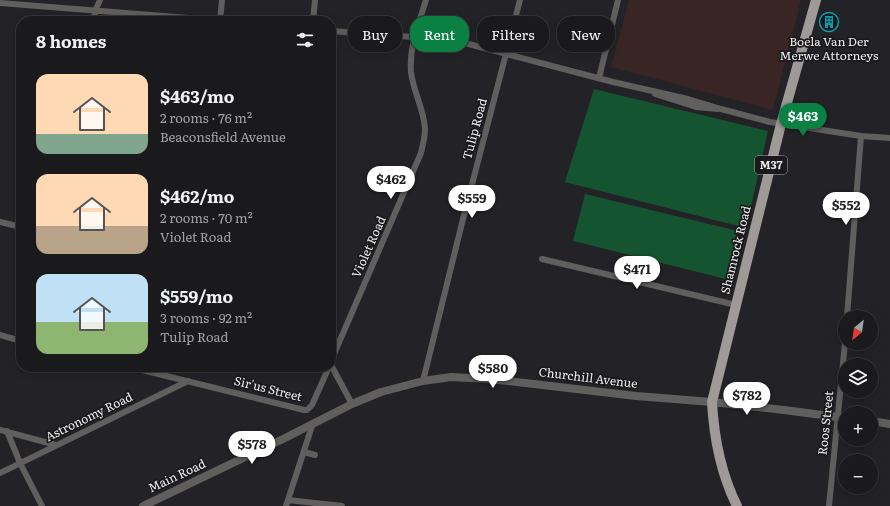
<!DOCTYPE html>
<meta charset="utf-8">
<style>
body{margin:0;font-family:Literata,serif;background:#232326;color:#f1f3f6;height:100vh;display:flex;flex-direction:column;font-size:15px;white-space:nowrap}
*{box-sizing:border-box;margin:0}
p{font-size:13px;color:#9fa1a4}
.icon{flex:none;width:22px;height:22px;fill:none;stroke:currentColor;stroke-width:2;stroke-linecap:round;stroke-linejoin:round}
.map{position:relative;flex:1;overflow:hidden}
.drawer{position:absolute;left:16px;top:16px;width:320px;height:356px;display:flex;flex-direction:column;background:#1a1a1d;border-radius:16px;box-shadow:0 2px 10px #0003,0 0 0 1px #38383b}
.drawer>*{flex:none}
.top-card{position:absolute;left:348px;top:16px;width:380px;height:36px;display:flex;gap:8px}
.needle{width:26px;rotate:209deg}
.tools{position:absolute;left:838px;top:310px;display:grid;gap:8px}
.tools a{display:grid;place-items:center;width:40px;height:40px;border-radius:50%;background:#1a1a1d;box-shadow:0 2px 10px #0003,0 0 0 1px #38383b;font-size:20px}
.price{position:absolute;translate:-50% -34px;padding:0 9px;border-radius:14px;background:#fff;color:#222;font-size:13px;line-height:26px;filter:drop-shadow(0 1px 2px #0008)}
.price::after{content:'';position:absolute;left:50%;top:24px;width:12px;height:9px;margin-left:-6px;background:inherit;clip-path:polygon(0 0,100% 0,50% 100%)}
.price.current{background:#0b8043;color:#fff}
ul{padding:0;list-style:none}
li{display:flex;align-items:center;gap:12px;height:100px;padding:0 20px}
li span{display:grid;place-items:center;flex:none;width:112px;height:80px;border-radius:12px;color:#555}
li>.icon{margin-inline-start:auto}
span .icon{width:48px;height:48px;fill:#fffc;stroke-width:1}
li b{font-size:17px}
h2{display:flex;justify-content:space-between;align-items:center;height:48px;padding:0 20px;font-size:17px}
.tag{padding:0 14px;border-radius:16px;background:#1a1a1d;box-shadow:0 2px 10px #0003,0 0 0 1px #38383b;font-size:14px;line-height:36px}
.tag.current{background:#0b8043;color:#fff}
.map>svg:first-child{display:block}
</style>
<div class="map">
<svg width="890" height="506" viewBox="0 0 890 506">
<rect width="100%" height="100%" fill="#232327"/>
<!-- education -->
<path fill="#392523" d="M 629,0 L 801,0 L 773,110 L 611,67 Z"/>
<!-- green -->
<path fill="#155430" d="M 594,89 L 768,131 L 746,228 L 565,182 Z
M 585,194 L 738,231 L 726,279 L 573,241 Z"/>
<g fill="none" stroke-linecap="round" stroke-linejoin="round">
<!-- minor -->
<path stroke="#605f5e" stroke-width="6" d="M 0,3 L 226,21
M 94,21 L 95,11 L 100,0
M 220,21 L 222,0
M 313,21 L 315,0
M 331,31 L 440,39 L 461,42 L 613,82 L 688,99 L 721,109 L 770,122 L 861,136 L 890,138
M 599,78 L 618,0
M 655,94 L 696,107 L 718,109
M 0,222 L 21,227
M 542,259 L 736,305
M 847,317 L 861,136
M 0,335 L 21,341
M 331,361 L 421,153 C 423,145 425,137 425,129 C 424,109 413,91 411,72 C 409,47 419,23 426,0
M 331,365 L 352,404
M 130,367 L 304,410 L 307,410 L 312,405 L 329,367
M 423,381 L 463,219 L 520,0
M 0,430 L 56,445
M 7,431 L 20,463 L 42,506
M 304,452 L 315,455
M 0,473 L 188,381
M 288,500 L 342,506
M 286,506 L 313,423
M 829,506 L 845,343"/>
<!-- tertiary -->
<path stroke="#605f5e" stroke-width="8" d="M 871,421 L 890,424
M 143,506 L 283,439 L 352,404 L 381,392 L 423,381 L 451,377 L 490,379 L 636,396 L 712,402 L 784,410 L 845,418"/>
<!-- primary -->
<path stroke="#9d9a97" stroke-width="10" d="M 737,506 C 721,474 714,438 712,402 L 781,124 L 816,0"/>
</g>
<!-- icons -->
<defs>
<symbol id="building-ring" viewBox="-11 -11 22 22"><circle r="9.5" fill="#1a1a1d" stroke="#0f9aa8" stroke-width="1.5"/><path d="M-4-6H4V6H1V3H-1V6H-4ZM-2.5-4.3h1.7v1.8h-1.7ZM.8-4.3h1.7v1.8H.8ZM-2.5-1h1.7V.8h-1.7ZM.8-1h1.7V.8H.8Z" fill="#0f9aa8"/></symbol>
</defs>
<g fill-rule="evenodd">
<use href="#building-ring" x="818" y="11" width="22" height="22"/>
</g>
<g text-anchor="middle" stroke-width="3.5" stroke-linejoin="round" paint-order="stroke">
<!-- shield labels -->
<rect fill="#1a1a1d" stroke="#aeaeb1" stroke-width="1" x="755" y="156" width="32" height="18" rx="3"/>
<g font-size="11" font-weight="bold" fill="#ededf0">
<text x="771" y="169">M37</text>
</g>
<!-- poi labels -->
<g font-size="12" fill="#ededf0" stroke="#1a1a1d">
<text x="829" y="46">Boela Van Der<tspan x="829" dy="14">Merwe Attorneys</tspan></text>
</g>
<!-- street labels -->
<g font-size="12" fill="#ededf0" stroke="#1a1a1d">
<text transform="translate(475 129) rotate(-75)" y="4">Tulip Road</text>
<text transform="translate(369 247) rotate(-66)" y="4">Violet Road</text>
<text transform="translate(736 250) rotate(-76)" y="4">Shamrock Road</text>
<text transform="translate(588 378) rotate(7)" y="4">Churchill Avenue</text>
<text transform="translate(268 389) rotate(14)" y="4">Sir'us Street</text>
<text transform="translate(89 417) rotate(-26)" y="4">Astronomy Road</text>
<text transform="translate(826 423) rotate(-84)" y="4">Roos Street</text>
<text transform="translate(177 476) rotate(-25)" y="4">Main Road</text>
</g>
</g>
</svg>
<div class="tools">
<a><svg class="needle" viewBox="-14 -14 28 28"><path d="M0-13l5 13h-10z" fill="#e53935"/><path d="M0 13l5-13h-10z" fill="#9fa1a4"/></svg></a>
<a><svg class="icon" aria-label="layers" viewBox="0 0 24 24"><path d="M12 4l9 5-9 5-9-5zM3 14l9 5 9-5"/></svg></a>
<a>+</a>
<a>−</a>
</div>
<b class="price current" style="left:803px;top:137px">$463</b>
<b class="price" style="left:391px;top:200px">$462</b>
<b class="price" style="left:472px;top:219px">$559</b>
<b class="price" style="left:846px;top:226px">$552</b>
<b class="price" style="left:637px;top:290px">$471</b>
<b class="price" style="left:493px;top:389px">$580</b>
<b class="price" style="left:747px;top:416px">$782</b>
<b class="price" style="left:252px;top:465px">$578</b>
<div class="top-card">
<a class="tag">Buy</a>
<a class="tag current">Rent</a>
<a class="tag">Filters</a>
<a class="tag">New</a>
</div>
<section class="drawer">
<h2>8 homes<svg class="icon" aria-label="filters" viewBox="0 0 24 24"><path d="M4 7h16M4 17h16"/><circle cx="9" cy="7" r="2"/><circle cx="15" cy="17" r="2"/></svg></h2>
<ul>
<li><span style="background:linear-gradient(#ffd9b3 75%,#7fa58c 0)"><svg class="icon" aria-label="home" viewBox="0 0 24 24"><path d="M3 11l9-7 9 7M6 9v11h12V9"/></svg></span><div><b>$463/mo</b><p>2 rooms · 76 m²</p><p>Beaconsfield Avenue</p></div></li>
<li><span style="background:linear-gradient(#ffd9b3 65%,#b9a48a 0)"><svg class="icon" aria-label="home" viewBox="0 0 24 24"><path d="M3 11l9-7 9 7M6 9v11h12V9"/></svg></span><div><b>$462/mo</b><p>2 rooms · 70 m²</p><p>Violet Road</p></div></li>
<li><span style="background:linear-gradient(#bfe0f5 60%,#8fb573 0)"><svg class="icon" aria-label="home" viewBox="0 0 24 24"><path d="M3 11l9-7 9 7M6 9v11h12V9"/></svg></span><div><b>$559/mo</b><p>3 rooms · 92 m²</p><p>Tulip Road</p></div></li>
</ul>
</section>
</div>
